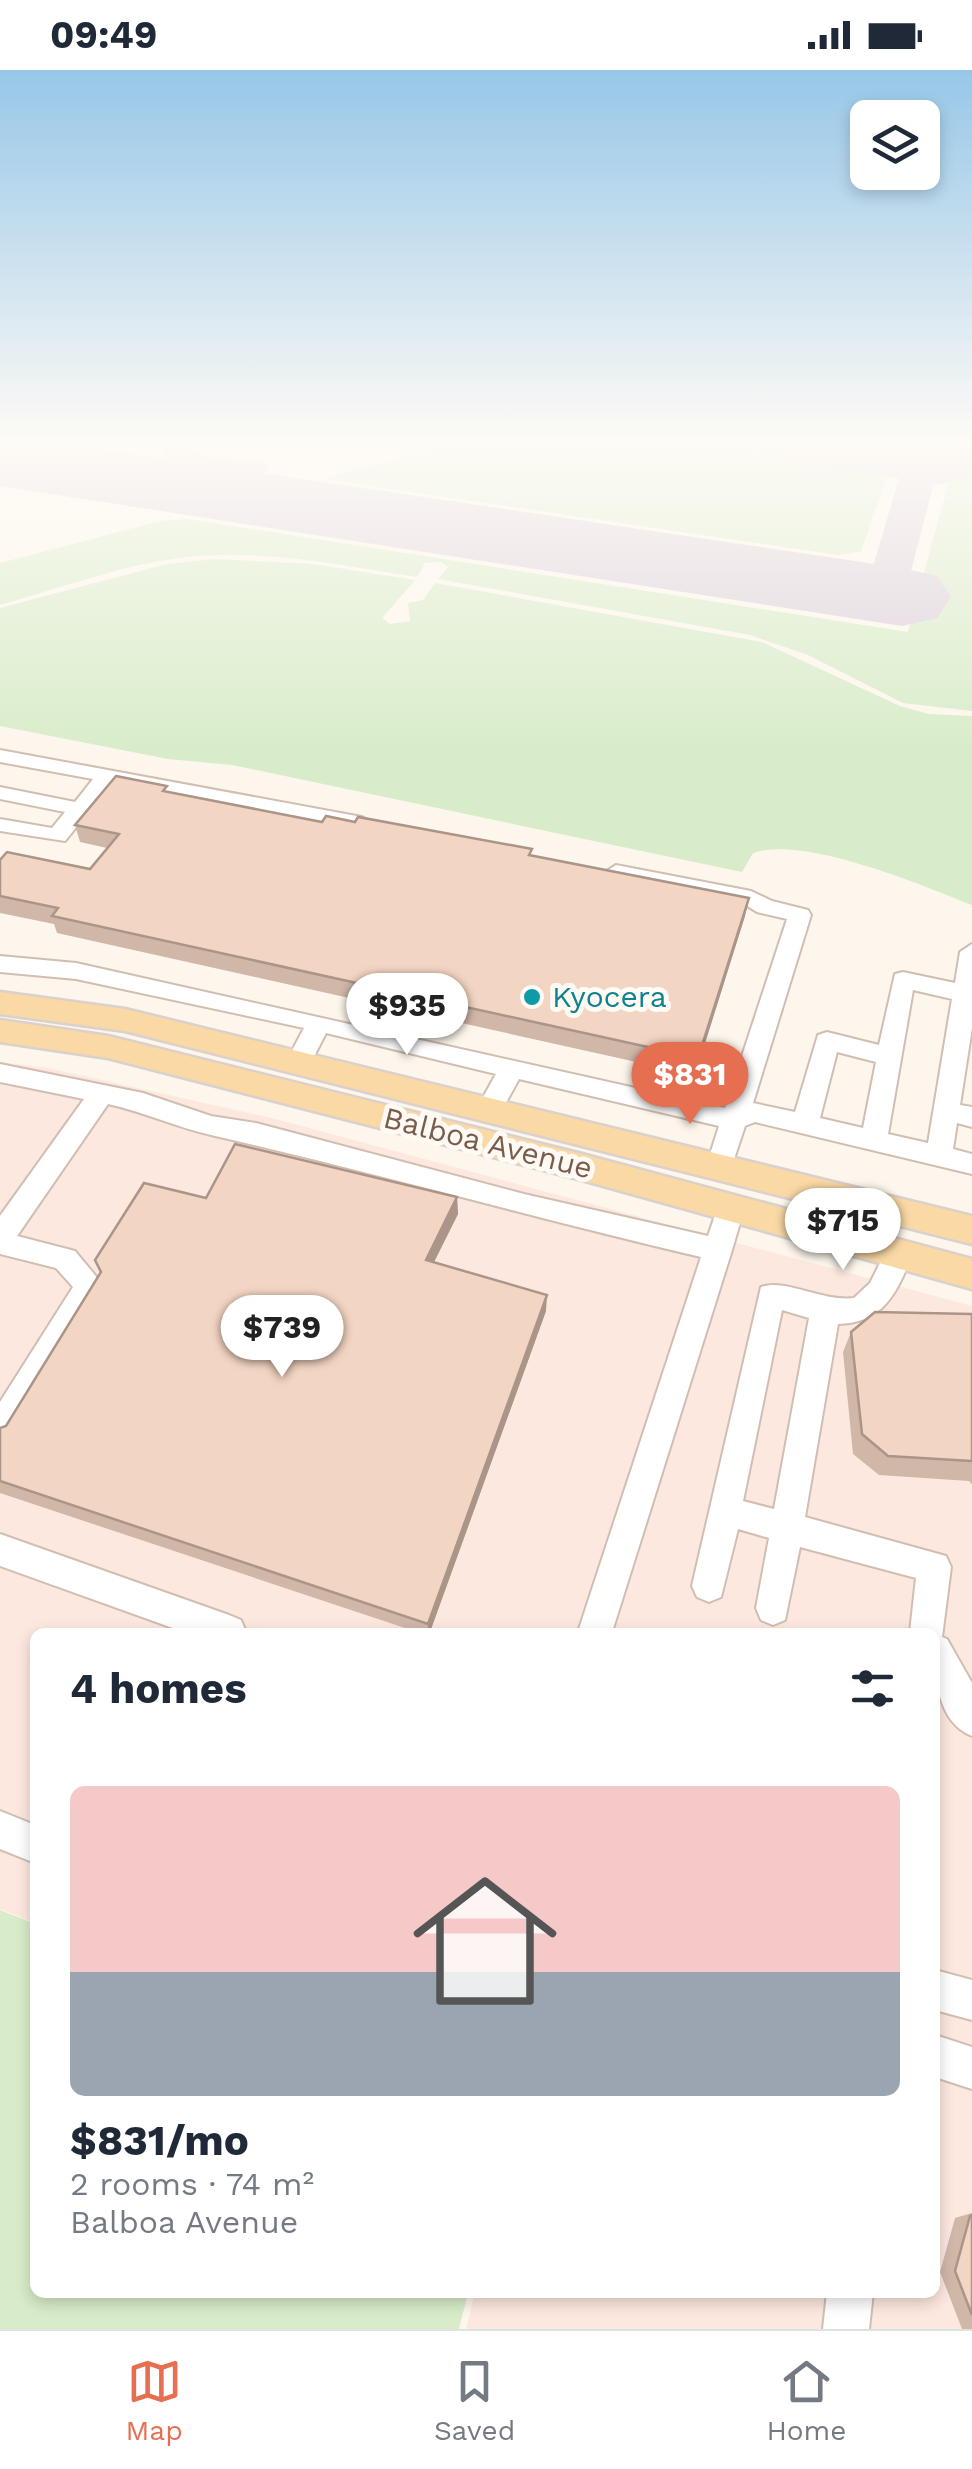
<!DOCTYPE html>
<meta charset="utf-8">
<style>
body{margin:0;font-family:"Work Sans",sans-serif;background:#f2f2f3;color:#1f2937;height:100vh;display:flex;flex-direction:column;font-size:38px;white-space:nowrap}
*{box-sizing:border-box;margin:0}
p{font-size:32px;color:#747a83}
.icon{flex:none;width:55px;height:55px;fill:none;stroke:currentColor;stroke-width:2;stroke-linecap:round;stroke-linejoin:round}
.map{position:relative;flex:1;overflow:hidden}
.sheet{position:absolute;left:30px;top:1558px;width:910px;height:670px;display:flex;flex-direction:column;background:#fff;border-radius:15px;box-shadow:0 5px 15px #0003}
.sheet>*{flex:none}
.tools{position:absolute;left:850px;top:30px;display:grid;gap:20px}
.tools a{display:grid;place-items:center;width:90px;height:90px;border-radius:15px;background:#fff;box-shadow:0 5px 15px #0003;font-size:50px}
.price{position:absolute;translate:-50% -85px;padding:0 22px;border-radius:35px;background:#fff;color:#222;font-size:32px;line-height:65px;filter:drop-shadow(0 2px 5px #0008)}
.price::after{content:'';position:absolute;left:50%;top:60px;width:30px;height:22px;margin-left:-15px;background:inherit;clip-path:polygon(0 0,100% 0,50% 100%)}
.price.current{background:#e76f51;color:#fff}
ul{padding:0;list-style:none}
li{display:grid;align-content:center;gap:20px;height:530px;padding:0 40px}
li span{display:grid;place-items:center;height:310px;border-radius:15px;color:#555}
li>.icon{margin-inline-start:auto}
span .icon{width:180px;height:180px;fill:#fffc;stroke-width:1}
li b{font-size:42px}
h2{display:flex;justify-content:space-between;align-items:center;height:120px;padding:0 40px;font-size:42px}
.status{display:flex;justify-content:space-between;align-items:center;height:70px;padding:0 50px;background:#fff;direction:ltr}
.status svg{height:28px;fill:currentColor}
.menu{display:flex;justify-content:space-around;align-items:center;height:140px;border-top:2px solid #e0e1e3;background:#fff;font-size:28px;color:#747a83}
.menu a{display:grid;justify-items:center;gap:5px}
.menu .current{color:#e76f51}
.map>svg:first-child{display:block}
</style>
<div class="status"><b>09:49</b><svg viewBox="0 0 49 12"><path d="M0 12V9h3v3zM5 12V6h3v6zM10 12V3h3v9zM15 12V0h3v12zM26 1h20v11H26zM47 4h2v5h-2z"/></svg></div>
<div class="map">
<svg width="972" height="2259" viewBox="0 0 972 2259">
<rect width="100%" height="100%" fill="#fdf6ec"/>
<!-- commercial -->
<path fill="#fde8e0" d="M 0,992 L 48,998 L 272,1048 L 972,1236 L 972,2259 L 466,2259 L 475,2223 L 935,2222 L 935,1562 L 35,1562 L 35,1853 L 0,1839 Z"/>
<!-- green -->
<path fill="#d8ecc9" d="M 465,370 L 693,370 L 890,398 L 861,481 L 838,485 L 323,409 Z
M 960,370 L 972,370 L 972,641 L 903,633 L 808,585 L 750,565 L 438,509 L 448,497 L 441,492 L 425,493 L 417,507 C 341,495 263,479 187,487 C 124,494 61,518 0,535 L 0,493 L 161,451 L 188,449 L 908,562 Z
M 214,489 L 313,494 L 415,510 L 382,548 L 390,554 L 410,551 L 408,533 L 423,530 L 435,513 L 762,572 L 900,636 L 929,644 L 972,646 L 972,835 C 922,815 803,765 753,783 L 742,802 L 232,695 L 168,689 L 0,656 L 0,538 L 167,494 Z
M 0,1840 L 35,1854 L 35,2222 L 468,2223 L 459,2259 L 0,2259 Z"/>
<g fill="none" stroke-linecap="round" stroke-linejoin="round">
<!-- taxiway -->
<path fill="#dbcfda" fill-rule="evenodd" d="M 0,370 L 23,370 L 20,379 L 36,386 L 42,393 L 36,400 L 24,404 L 0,396 Z
M 163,370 L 197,370 L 196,381 C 217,394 240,385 263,391 L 269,398 L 263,405 C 233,413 159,417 163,370 Z
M 897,374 L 928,384 L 938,397 L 905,524 L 899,532 L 885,536 L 871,532 L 865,524 L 902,398 L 885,391 L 880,384 L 885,377 Z"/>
<!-- runway -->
<path fill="#dbcfda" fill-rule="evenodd" d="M 0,370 L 41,370 L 902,498 L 937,506 L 951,527 L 937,548 L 902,556 L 0,416 Z
M 754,370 L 966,370 L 972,377 L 972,401 L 968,407 L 938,415 L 766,388 Z"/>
<defs>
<path id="minor" d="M 0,680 L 362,747 L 373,753 L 362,759 L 112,713 L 65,771 L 0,761 L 0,749 L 52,758 L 65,742 L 0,729 L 0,717 L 75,732 L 93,709 L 0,692 Z
M 616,795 L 751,821 L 772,831 L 808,840 L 811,845 L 753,1033 L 795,1042 L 818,965 L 827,962 L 879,975 L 895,904 L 903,902 L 955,913 L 960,882 L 972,874 L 972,958 L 960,1035 L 972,1037 L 972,1057 L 957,1053 L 953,1079 L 972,1084 L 972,1104 L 755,1052 L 745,1056 L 729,1104 L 719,1107 L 709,1104 L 706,1097 L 719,1056 L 519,1009 L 498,1047 L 480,1047 L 476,1040 L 496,1004 L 326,963 L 307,1000 L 289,1000 L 285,994 L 304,958 L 76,909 L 0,902 L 0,886 L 76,893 L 725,1038 L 787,849 L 757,842 L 744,834 L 608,807 L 605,802 ZM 913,920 L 952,929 L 928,1073 L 888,1064 ZM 837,982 L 876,992 L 863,1058 L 820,1048 Z
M 0,994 L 143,1023 L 211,1046 L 256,1053 L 524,1124 L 708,1166 L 721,1128 L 731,1125 L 741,1128 L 745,1136 L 732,1180 L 612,1562 L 578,1562 L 701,1187 C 537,1149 375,1102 211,1065 C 176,1057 144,1042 108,1034 L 17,1166 L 75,1181 L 104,1216 L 11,1369 L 0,1373 L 0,1332 L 73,1217 L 56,1198 L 0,1184 L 0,1146 L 84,1029 L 0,1012 Z
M 898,1174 L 908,1177 L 912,1185 C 897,1223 883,1253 838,1254 L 805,1447 L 946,1486 L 951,1497 L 942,1567 L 947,1569 L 972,1613 L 972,1666 C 933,1650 935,1598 935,1562 L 910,1562 L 916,1508 L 800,1477 L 785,1550 L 773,1555 L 761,1550 L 756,1538 L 769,1468 L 738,1459 L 721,1527 L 709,1532 L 697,1527 L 692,1516 L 761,1217 C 785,1208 823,1232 854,1228 L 870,1213 L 888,1177 ZM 782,1240 L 809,1248 L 774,1439 L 743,1431 Z
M 0,1464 L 229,1545 L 241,1550 L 246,1562 L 184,1562 L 0,1496 Z
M 0,1741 L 35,1755 L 35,1793 L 0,1779 Z
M 935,1900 L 972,1910 L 972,1950 L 935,1940 Z
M 935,1965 L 972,1977 L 972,2019 L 935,2007 Z
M 827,2222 L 873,2222 L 869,2259 L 823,2259 Z"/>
<path id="major" d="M 0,922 L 125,939 L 972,1146 L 972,1174 L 125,961 L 0,944 Z
M 0,950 L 108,966 L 582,1084 L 972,1189 L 972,1219 L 582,1110 L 108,988 L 0,972 Z"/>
</defs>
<!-- minor casing -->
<use href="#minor" stroke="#d1beb0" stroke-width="4"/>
<!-- major casing -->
<use href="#major" stroke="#dad1cd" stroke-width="5"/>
<!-- minor -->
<use href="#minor" fill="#fff" fill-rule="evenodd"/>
<!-- major -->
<use href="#major" fill="#fbd9a5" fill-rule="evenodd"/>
</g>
<!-- wall -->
<path fill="#d1b7a8" d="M 169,722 L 322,752 L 532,786 L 745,846 L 695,1005 L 57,863 L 54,854 L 0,843 L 0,790 L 90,799 L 107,778 L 80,772 L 75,755 Z
M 457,1127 L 458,1144 L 434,1192 L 546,1241 L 430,1562 L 417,1562 L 0,1423 L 0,1358 L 6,1356 L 100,1203 L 95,1190 L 206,1128 Z
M 972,1244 L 972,1414 L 969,1411 L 879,1405 L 853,1384 L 843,1282 L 851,1262 Z
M 972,2143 L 972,2259 L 962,2259 L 940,2202 L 955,2148 Z"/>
<!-- shaded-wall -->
<path fill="#aa9588" d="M 749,828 L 745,846 L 695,1005 L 698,988 Z
M 457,1127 L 458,1144 L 427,1206 L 426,1190 Z
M 547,1225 L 546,1241 L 430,1562 L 428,1562 L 428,1554 Z"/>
<!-- building -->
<path fill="#f3d5c3" stroke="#aa9588" stroke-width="2.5" d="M 116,706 L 167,716 L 163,721 L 322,752 L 326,746 L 355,752 L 358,747 L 532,779 L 529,785 L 749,828 L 698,988 L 52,846 L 58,838 L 0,826 L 0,790 L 7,782 L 90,799 L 119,764 L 75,755 Z
M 235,1074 L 457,1127 L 426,1190 L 547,1225 L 428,1554 L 0,1411 L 0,1358 L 6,1356 L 101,1202 L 95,1190 L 144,1113 L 206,1128 Z
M 875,1242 L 972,1244 L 972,1391 L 888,1386 L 862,1364 L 851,1262 Z
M 972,2145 L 972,2245 L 955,2201 L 970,2146 Z"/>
<!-- sky -->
<linearGradient id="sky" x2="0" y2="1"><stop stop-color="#97c7e8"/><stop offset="0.54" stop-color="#fefbf6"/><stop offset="1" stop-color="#fefbf6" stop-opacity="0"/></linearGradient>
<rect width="972" height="687" fill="url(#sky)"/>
<!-- markers -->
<circle fill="#0f9aa8" stroke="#fffaf3" stroke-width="4" cx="532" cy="927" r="10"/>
<g text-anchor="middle" stroke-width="10" stroke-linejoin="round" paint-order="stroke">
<!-- culture labels -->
<g font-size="30" fill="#0d838f" stroke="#fffaf3" text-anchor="start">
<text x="552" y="937">Kyocera</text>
</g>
<!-- street labels -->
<g font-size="30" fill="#7a5c4d" stroke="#fffaf3">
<text transform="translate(488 1073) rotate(14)" y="10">Balboa Avenue</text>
</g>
</g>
</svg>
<div class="tools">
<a><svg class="icon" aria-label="layers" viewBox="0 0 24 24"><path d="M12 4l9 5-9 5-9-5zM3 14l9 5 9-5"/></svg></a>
</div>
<b class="price" style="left:407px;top:988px">$935</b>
<b class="price current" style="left:690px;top:1057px">$831</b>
<b class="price" style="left:843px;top:1203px">$715</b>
<b class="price" style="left:282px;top:1310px">$739</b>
<section class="sheet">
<h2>4 homes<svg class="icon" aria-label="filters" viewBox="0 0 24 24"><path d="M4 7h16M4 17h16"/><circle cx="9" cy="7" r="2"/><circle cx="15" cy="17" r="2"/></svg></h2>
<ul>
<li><span style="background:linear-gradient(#f6c9c9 60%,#9aa5b1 0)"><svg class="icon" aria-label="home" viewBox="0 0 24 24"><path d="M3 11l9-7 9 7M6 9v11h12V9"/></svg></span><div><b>$831/mo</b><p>2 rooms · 74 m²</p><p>Balboa Avenue</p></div></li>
</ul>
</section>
</div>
<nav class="menu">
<a class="current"><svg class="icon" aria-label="map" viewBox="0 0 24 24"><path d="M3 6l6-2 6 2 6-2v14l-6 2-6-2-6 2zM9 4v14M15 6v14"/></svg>Map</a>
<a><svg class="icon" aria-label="saved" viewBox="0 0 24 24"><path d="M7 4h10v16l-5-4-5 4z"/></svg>Saved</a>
<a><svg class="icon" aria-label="home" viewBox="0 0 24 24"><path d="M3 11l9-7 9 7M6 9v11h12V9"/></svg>Home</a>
</nav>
